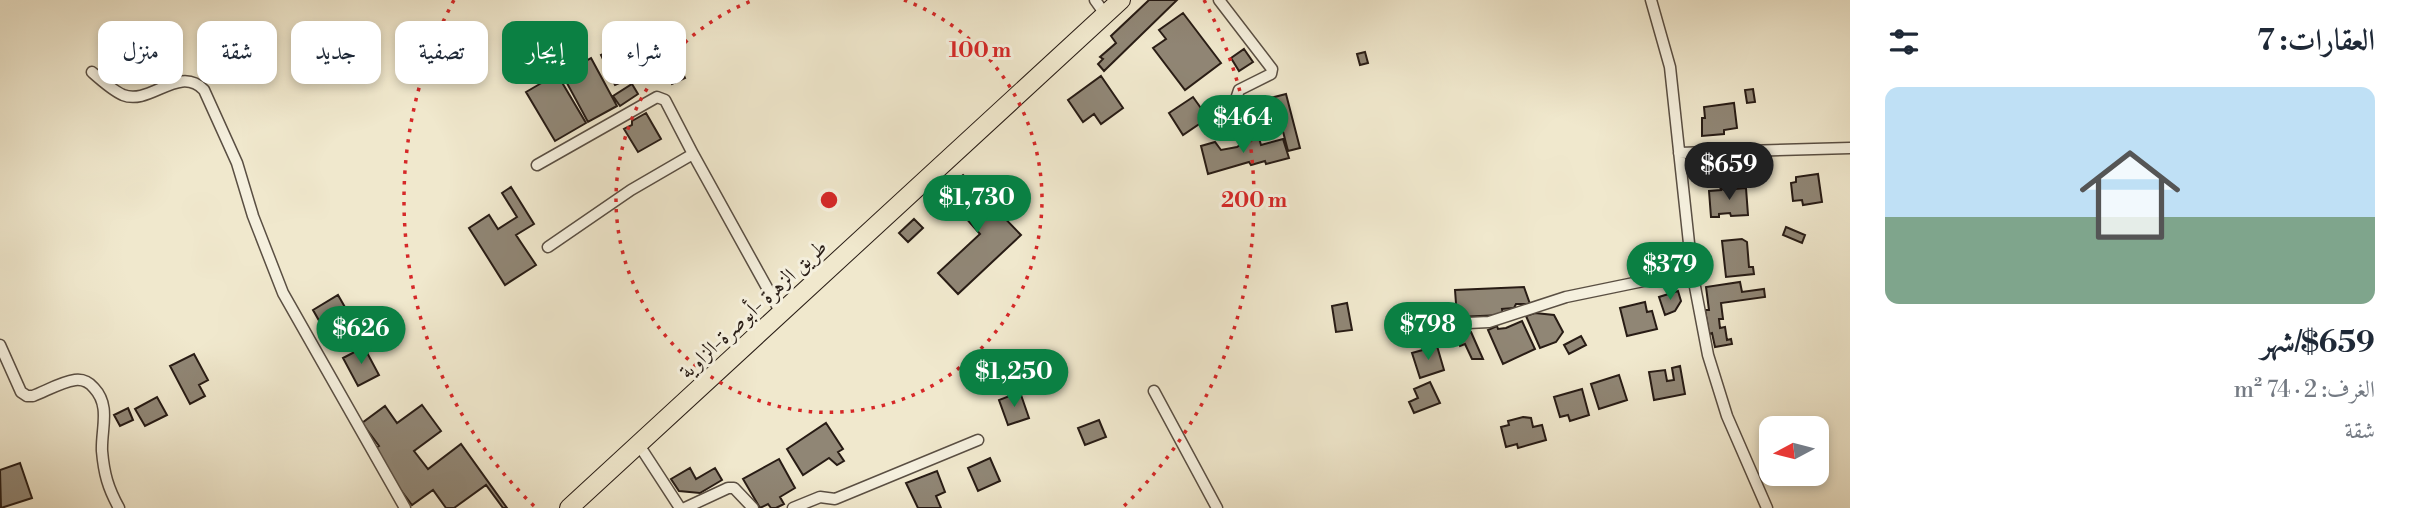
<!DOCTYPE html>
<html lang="ar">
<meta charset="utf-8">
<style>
body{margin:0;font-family:"Libre Bodoni",Amiri,serif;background:#f2f2f3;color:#1f2937;direction:rtl;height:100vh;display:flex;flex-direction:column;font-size:26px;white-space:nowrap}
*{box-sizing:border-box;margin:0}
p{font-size:23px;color:#747a83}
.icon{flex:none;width:38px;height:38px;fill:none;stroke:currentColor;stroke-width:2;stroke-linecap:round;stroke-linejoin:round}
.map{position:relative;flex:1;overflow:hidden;direction:ltr}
.panel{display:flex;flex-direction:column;background:#fff;width:560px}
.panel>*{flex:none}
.top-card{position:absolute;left:21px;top:21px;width:665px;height:63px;direction:rtl;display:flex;gap:14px}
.needle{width:46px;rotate:263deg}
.buttons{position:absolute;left:1759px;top:416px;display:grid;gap:14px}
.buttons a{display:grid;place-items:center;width:70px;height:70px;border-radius:14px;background:#fff;box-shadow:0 4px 10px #0003;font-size:35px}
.price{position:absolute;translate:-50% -60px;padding:0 16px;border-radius:24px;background:#0b8043;color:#fff;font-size:23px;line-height:46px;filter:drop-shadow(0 2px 4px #0008)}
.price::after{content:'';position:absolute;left:50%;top:42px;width:21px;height:16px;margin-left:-10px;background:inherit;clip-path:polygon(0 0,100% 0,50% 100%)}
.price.on{background:#222;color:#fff}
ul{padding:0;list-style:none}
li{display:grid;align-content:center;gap:14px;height:371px;padding:0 35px}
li+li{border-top:2px solid #e0e1e3}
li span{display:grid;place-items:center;height:217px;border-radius:14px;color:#555}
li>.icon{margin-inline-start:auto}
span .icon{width:126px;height:126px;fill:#fffc;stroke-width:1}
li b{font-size:30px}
h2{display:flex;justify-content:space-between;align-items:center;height:84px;padding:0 35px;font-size:30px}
.chip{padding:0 24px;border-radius:14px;background:#fff;box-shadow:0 4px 10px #0003;font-size:24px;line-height:63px}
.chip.on{background:#0b8043;color:#fff}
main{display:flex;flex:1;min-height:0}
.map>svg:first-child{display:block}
</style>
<main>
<section class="panel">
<h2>العقارات: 7<svg class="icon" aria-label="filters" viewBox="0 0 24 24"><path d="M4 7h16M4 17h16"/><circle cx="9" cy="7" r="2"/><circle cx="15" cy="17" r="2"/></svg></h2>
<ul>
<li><span style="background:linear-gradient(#bfe0f5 60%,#7fa58c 0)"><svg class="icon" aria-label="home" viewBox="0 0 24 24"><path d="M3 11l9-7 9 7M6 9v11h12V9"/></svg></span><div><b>$659/شهر</b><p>الغرف: 2 · 74 m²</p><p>شقة</p></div></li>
</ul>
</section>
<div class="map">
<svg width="1850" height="508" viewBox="0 0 1850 508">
<rect width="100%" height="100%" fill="#f0e8cd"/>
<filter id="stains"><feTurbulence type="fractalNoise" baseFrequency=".00286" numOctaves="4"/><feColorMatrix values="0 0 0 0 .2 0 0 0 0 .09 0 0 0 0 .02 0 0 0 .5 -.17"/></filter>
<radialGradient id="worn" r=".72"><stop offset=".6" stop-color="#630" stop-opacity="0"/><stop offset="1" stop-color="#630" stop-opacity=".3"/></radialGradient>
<!-- building -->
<path fill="#908675" stroke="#281c15" stroke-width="2" d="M 1149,0 L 1177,0 L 1104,71 L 1098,64 L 1103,59 L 1100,57 L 1116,43 L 1111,36 Z
M 1183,13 L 1221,63 L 1185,90 L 1153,48 L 1166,39 L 1159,30 Z
M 626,43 L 640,74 L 615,85 L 601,55 Z
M 1244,49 L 1253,62 L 1239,71 L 1231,58 Z
M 1365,52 L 1368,63 L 1360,65 L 1357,54 Z
M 591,58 L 617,106 L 588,122 L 562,74 Z
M 681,69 L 685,78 L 672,84 L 668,75 Z
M 557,74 L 586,123 L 555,141 L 526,92 Z
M 1101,76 L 1123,108 L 1101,124 L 1094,114 L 1083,122 L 1068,100 Z
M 632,84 L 638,94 L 620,106 L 613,96 Z
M 1753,89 L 1755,102 L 1747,103 L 1745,90 Z
M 1286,94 L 1300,148 L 1288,151 L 1278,112 L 1247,120 L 1243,105 Z
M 1193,97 L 1208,118 L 1183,135 L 1169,113 Z
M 1734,103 L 1737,128 L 1724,130 L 1724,134 L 1702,136 L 1702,118 L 1705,118 L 1704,107 Z
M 646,113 L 661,139 L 638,152 L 624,129 L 632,125 L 632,121 Z
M 1259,138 L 1261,145 L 1283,139 L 1289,158 L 1266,164 L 1265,161 L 1251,165 L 1249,162 L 1208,174 L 1201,146 L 1215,142 L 1221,150 L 1237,147 L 1243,143 Z
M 1818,174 L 1822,202 L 1803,205 L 1802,200 L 1793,201 L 1791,183 L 1796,182 L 1796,177 Z
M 963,175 L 1021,235 L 958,294 L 938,273 L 980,234 L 943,192 Z
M 511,187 L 534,224 L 516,235 L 536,265 L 505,285 L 469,228 L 489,215 L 498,229 L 517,217 L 502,193 Z
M 1720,187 L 1724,190 L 1746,188 L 1748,215 L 1731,216 L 1730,213 L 1719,214 L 1719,217 L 1711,217 L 1709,191 L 1721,190 Z
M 914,219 L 923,228 L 908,242 L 899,233 Z
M 1786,227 L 1805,235 L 1802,243 L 1783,235 Z
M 1742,239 L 1747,242 L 1749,267 L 1753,267 L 1754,274 L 1726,277 L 1722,241 Z
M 1740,282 L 1742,292 L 1764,289 L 1765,297 L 1721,303 L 1723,319 L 1719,319 L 1720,328 L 1725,327 L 1727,340 L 1731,339 L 1732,344 L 1715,347 L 1712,333 L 1709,334 L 1705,310 L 1709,310 L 1706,287 Z
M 1524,287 L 1530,304 L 1516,304 L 1514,308 L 1502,309 L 1503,315 L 1457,317 L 1455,290 Z
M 1678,291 L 1681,301 L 1675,311 L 1665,315 L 1659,297 Z
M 338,295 L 358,330 L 333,345 L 313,310 Z
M 1645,302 L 1647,312 L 1652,311 L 1657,329 L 1627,336 L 1620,308 Z
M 1347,303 L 1352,330 L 1336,332 L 1332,306 Z
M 1535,313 L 1554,315 L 1563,332 L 1556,342 L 1540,348 L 1526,316 Z
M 1522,321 L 1535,349 L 1503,364 L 1488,330 L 1497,326 L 1498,329 L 1506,328 Z
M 1471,332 L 1483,359 L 1472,359 L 1465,344 L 1460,346 L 1457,339 Z
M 1581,336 L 1586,345 L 1569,354 L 1564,345 Z
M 1437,346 L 1444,370 L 1420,378 L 1412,353 Z
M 364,347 L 379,375 L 358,386 L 343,358 Z
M 194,354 L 208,380 L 199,385 L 205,396 L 190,404 L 170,366 Z
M 1680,366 L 1685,394 L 1654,400 L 1649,372 L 1665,370 L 1667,381 L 1674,380 L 1672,368 Z
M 1619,375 L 1627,400 L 1599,409 L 1591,384 Z
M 1430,382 L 1440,403 L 1414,413 L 1409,402 L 1418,398 L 1414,389 Z
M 1582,389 L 1589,415 L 1570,421 L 1568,415 L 1560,417 L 1554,397 Z
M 1020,392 L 1029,418 L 1008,425 L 999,400 Z
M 157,397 L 167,415 L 145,426 L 135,409 Z
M 422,405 L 441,431 L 414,451 L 428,469 L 461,444 L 507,508 L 503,508 L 486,485 L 454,508 L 446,508 L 433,490 L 412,505 L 382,465 L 374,449 L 379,446 L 362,423 L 385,406 L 397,423 Z
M 128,408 L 133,420 L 120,426 L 114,415 Z
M 1523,417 L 1531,418 L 1533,427 L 1542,425 L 1546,440 L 1518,448 L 1517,444 L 1506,447 L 1501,427 L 1509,425 L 1508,421 Z
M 1099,420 L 1106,437 L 1085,445 L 1078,428 Z
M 826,423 L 843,449 L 838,452 L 844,461 L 837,465 L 829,458 L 803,475 L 787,449 Z
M 990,458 L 1000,481 L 978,491 L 968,468 Z
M 779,459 L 795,488 L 780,497 L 784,504 L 776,508 L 771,508 L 768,504 L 760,508 L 743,479 Z
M 20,463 L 32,498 L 1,508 L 0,470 Z
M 690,468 L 696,479 L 715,468 L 722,480 L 700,493 L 679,491 L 671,479 Z
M 937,471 L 945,492 L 936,496 L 941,508 L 918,508 L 906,483 Z"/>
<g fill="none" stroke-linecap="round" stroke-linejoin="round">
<defs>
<path id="street" d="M 1095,0 L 1105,14
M 1219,0 L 1272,69 L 1271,74 L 1239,90 L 1236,99 L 1239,122
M 1651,0 L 1670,67 L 1692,271 L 1708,355 L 1727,416 L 1767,508
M 92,72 C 101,80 112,90 123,95 C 150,106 179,64 204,90 L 237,163 L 253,216 L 283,293 L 405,508
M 1679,153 L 1850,148
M 537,165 L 657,97 L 665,100 L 693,154
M 548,247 L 631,190 L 693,154 L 781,313
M 1405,326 L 1489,322 L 1566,297 L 1692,271
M 0,345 L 21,392 L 27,396 L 33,396 C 46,391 61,382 75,380 C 83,379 89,382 94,388 C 111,406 101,429 102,451 C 104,474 108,488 119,508
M 1154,391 L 1217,508
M 639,445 L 680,508
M 685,508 L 728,488 L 734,488 L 753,508
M 793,508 L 820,497 L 835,499 L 978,440"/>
<path id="primary" d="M 569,508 L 1121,0"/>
</defs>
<!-- street casing -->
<use href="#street" stroke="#5a4f43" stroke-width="13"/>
<!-- primary casing -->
<use href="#primary" stroke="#281c15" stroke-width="20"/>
<!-- street -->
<use href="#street" stroke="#f5f0de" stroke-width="10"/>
<!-- primary -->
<use href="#primary" stroke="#f0e8cd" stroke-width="18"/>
</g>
<!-- distance rings -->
<g fill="none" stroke="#d62828" stroke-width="3.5" stroke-dasharray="3.5 7">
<path d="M904 0A213 213 0 1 1 754 0"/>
<path d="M534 506A425 425 0 0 1 454 0M1204 0A425 425 0 0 1 1124 506"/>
</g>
<g text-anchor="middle" stroke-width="6" stroke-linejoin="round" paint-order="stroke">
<!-- street labels -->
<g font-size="21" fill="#281c15" stroke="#f5f0de">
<text transform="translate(753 309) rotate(-43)" y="7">طريق الزهرة -أبوصرة-الزاوية</text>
</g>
</g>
<circle cx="829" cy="200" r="10" fill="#d62828" stroke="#f5f0de" stroke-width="3.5"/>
<g font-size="21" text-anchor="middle" font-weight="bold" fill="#d62828" stroke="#f5f0de" stroke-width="6" stroke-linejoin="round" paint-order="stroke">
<text x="980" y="57">100 m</text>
<text x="1254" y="207">200 m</text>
</g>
<rect width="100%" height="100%" filter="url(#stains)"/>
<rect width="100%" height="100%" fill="url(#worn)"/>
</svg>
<div class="buttons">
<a><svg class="needle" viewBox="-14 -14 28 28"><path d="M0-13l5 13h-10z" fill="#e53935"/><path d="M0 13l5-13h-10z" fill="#747a83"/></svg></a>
</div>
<b class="price" style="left:1243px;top:155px">$464</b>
<b class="price on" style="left:1729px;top:202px">$659</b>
<b class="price" style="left:977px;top:235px">$1,730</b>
<b class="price" style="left:1670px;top:302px">$379</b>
<b class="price" style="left:1428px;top:362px">$798</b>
<b class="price" style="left:361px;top:366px">$626</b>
<b class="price" style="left:1014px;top:409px">$1,250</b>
<div class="top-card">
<a class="chip">شراء</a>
<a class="chip on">إيجار</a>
<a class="chip">تصفية</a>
<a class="chip">جديد</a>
<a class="chip">شقة</a>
<a class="chip">منزل</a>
</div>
</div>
</main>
